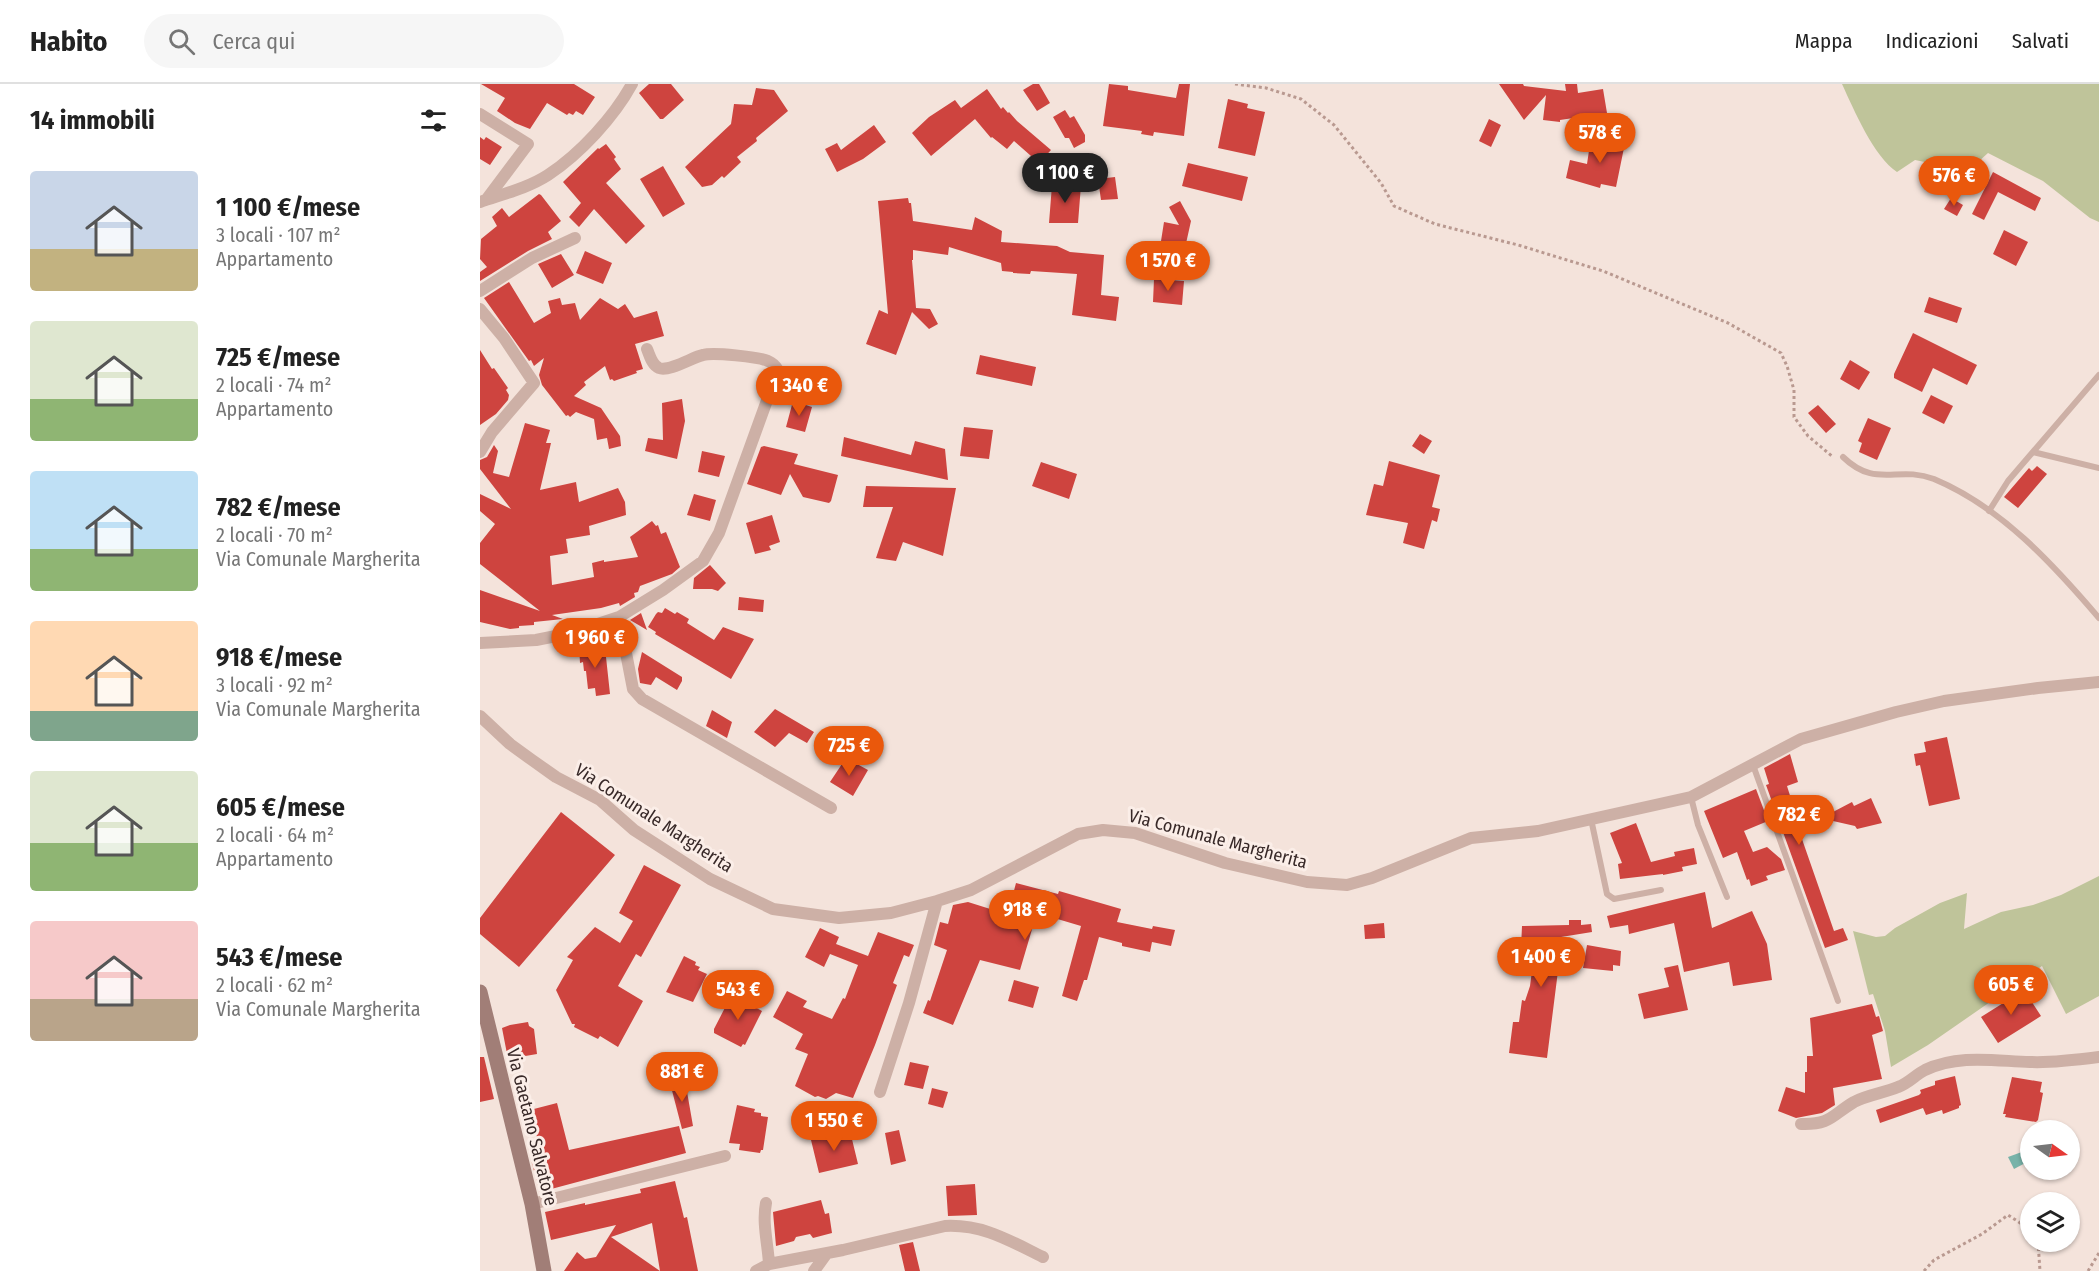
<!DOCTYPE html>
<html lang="it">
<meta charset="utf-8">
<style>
body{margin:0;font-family:"Fira Sans Condensed",sans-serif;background:#f6f6f6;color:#222;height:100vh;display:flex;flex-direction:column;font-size:22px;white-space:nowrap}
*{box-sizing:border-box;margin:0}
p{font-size:20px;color:#767676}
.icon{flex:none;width:33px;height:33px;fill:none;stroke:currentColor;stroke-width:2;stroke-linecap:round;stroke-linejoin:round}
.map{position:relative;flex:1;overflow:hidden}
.sheet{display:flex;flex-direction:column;background:#fff;width:480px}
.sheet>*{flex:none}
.needle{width:39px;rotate:104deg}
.fabs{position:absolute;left:1540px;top:1036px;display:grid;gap:12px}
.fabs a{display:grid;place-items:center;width:60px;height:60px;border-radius:50%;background:#fff;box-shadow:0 2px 4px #0004;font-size:30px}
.price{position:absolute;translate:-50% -51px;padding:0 14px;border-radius:21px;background:#ea580c;color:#fff;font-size:20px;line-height:39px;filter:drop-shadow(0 2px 3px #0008)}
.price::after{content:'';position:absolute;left:50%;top:36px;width:18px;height:14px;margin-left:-9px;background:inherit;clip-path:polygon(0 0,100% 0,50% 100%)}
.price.current{background:#222;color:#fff}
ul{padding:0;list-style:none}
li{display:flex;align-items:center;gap:18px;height:150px;padding:0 30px}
li span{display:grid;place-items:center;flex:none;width:168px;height:120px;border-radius:6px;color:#555}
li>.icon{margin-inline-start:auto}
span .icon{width:72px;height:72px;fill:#fffc;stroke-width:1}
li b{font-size:26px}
h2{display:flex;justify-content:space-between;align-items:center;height:72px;padding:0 30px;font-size:26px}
header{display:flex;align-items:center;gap:36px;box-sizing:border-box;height:84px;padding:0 30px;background:#fff;border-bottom:2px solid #e0e0e0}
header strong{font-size:28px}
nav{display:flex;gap:33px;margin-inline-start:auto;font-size:21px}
.search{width:420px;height:54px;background:#f6f6f6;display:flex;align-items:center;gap:15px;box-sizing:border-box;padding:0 21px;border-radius:33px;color:#767676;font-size:22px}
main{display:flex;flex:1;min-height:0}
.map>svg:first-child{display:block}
</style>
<header>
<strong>Habito</strong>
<div class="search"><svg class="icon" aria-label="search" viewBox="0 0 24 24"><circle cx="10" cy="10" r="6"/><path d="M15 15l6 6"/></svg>Cerca qui</div>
<nav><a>Mappa</a><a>Indicazioni</a><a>Salvati</a></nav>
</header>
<main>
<section class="sheet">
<h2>14 immobili<svg class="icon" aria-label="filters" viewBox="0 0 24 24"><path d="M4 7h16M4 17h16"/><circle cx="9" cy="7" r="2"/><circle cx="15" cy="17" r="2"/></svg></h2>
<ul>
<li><span style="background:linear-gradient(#c9d6e8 65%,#c2b280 0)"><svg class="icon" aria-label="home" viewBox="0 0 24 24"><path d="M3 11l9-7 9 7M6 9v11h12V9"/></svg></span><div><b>1 100 €/mese</b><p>3 locali · 107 m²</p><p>Appartamento</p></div></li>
<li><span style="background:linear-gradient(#dfe7d0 65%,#8fb573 0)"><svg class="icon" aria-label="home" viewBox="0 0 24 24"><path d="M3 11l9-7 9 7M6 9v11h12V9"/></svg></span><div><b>725 €/mese</b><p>2 locali · 74 m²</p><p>Appartamento</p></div></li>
<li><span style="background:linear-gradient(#bfe0f5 65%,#8fb573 0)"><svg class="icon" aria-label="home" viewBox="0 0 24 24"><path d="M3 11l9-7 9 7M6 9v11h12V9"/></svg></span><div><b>782 €/mese</b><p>2 locali · 70 m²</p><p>Via Comunale Margherita</p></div></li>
<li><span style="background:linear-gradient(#ffd9b3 75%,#7fa58c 0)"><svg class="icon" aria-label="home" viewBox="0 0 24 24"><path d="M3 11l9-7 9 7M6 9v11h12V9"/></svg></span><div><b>918 €/mese</b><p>3 locali · 92 m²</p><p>Via Comunale Margherita</p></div></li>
<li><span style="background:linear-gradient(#dfe7d0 60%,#8fb573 0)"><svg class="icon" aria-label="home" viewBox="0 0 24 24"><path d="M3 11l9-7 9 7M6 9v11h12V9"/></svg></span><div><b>605 €/mese</b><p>2 locali · 64 m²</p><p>Appartamento</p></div></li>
<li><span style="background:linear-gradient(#f6c9c9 65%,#b9a48a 0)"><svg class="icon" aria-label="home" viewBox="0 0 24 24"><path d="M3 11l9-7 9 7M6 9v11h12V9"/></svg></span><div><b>543 €/mese</b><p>2 locali · 62 m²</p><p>Via Comunale Margherita</p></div></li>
</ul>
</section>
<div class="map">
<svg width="1619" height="1187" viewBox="0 0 1619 1187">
<rect width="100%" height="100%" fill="#f4e3db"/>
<!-- green -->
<path fill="#bfc49a" d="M 1362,0 L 1619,0 L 1619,138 L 1610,134 L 1563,97 L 1508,69 L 1488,87 L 1435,76 L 1417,88 C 1394,73 1374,26 1362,0 Z
M 1619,792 L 1619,912 L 1586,930 L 1562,882 L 1448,961 L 1411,983 L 1405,947 L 1393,910 L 1389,911 L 1373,847 L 1396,853 L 1405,852 L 1415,844 L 1460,819 L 1487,809 L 1484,845 L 1521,828 L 1553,821 L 1581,811 Z"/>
<!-- water -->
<path fill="#78b3a9" d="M 1550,1065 L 1551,1076 L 1534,1085 L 1528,1073 Z"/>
<!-- building -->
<path fill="#ce443f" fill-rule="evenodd" d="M 1,0 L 94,0 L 115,13 L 103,31 L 96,27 L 93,31 L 89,29 L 87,31 L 67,19 L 50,45 L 35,39 L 17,27 L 25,14 Z
M 169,0 L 191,0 L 204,16 L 183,35 L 180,35 L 159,9 Z
M 553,0 L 559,0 L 570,19 L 557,27 L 543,6 Z
M 629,0 L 648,2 L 648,6 L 696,14 L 699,0 L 710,0 L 704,52 L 674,48 L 673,52 L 661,50 L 662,47 L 623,42 Z
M 1019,0 L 1043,0 L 1044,2 L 1086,7 L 1085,0 L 1097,0 L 1098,9 L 1123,5 L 1127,29 L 1080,36 L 1080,38 L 1063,36 L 1066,11 L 1044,36 Z
M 276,4 L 294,6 L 308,27 L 276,54 L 277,57 L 257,73 L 261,78 L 244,94 L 242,92 L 232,101 L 222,103 L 205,83 L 251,40 L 254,20 L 272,21 Z
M 507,5 L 521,25 L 523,23 L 528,29 L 529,28 L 537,37 L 571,66 L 559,79 L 534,57 L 527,65 L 512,53 L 511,54 L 495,35 L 451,72 L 432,49 L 449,33 L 475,16 L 481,24 Z
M 748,15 L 768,20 L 767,24 L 785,28 L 775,72 L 738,64 Z
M 585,26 L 590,34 L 594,32 L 605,51 L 605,58 L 594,64 L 589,54 L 585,54 L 573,33 Z
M 1009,35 L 1021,41 L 1011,63 L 999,57 Z
M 394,41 L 406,58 L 383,75 L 357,88 L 345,65 L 357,59 L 361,66 Z
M 1132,50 L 1146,54 L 1136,103 L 1121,100 L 1120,104 L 1086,94 L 1090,76 L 1107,80 L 1110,60 L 1129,62 Z
M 0,53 L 4,56 L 6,53 L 22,63 L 10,81 L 0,75 Z
M 126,60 L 136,73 L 134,75 L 141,85 L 126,99 L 165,142 L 146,160 L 114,125 L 99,143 L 89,133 L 101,119 L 83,98 L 118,64 L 119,65 Z
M 708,79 L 768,93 L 762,117 L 702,102 Z
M 183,82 L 205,120 L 183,133 L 160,95 Z
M 1513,88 L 1561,114 L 1555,127 L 1518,108 L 1504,136 L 1492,130 Z
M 635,93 L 638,115 L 621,116 L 618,95 Z
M 586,100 L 601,101 L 598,139 L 569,139 L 572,101 L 586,102 Z
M 59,110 L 61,111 L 81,137 L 68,148 L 72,155 L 48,167 L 0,197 L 0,188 L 7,183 L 0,175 L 1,155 L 17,142 L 12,133 L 22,124 L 29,133 Z
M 428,114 L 429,119 L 431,119 L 433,137 L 492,146 L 495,133 L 522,147 L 521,158 L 577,162 L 590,168 L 624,171 L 621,211 L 639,213 L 636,237 L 592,231 L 597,190 L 551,187 L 550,190 L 533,189 L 533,188 L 522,187 L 521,179 L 469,163 L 468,171 L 433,166 L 433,176 L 432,176 L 436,224 L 450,225 L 458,240 L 449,245 L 432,228 L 416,271 L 386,260 L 399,226 L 408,230 L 398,117 Z
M 1471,114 L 1483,121 L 1477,132 L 1464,125 Z
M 700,117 L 711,137 L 705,164 L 681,157 L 684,138 L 699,141 L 689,123 Z
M 1524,146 L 1548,158 L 1536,182 L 1513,170 Z
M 105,167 L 132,179 L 123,200 L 96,189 Z
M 81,170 L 94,191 L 72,204 L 58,180 Z
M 674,195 L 704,197 L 702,221 L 673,218 Z
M 29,198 L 54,239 L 71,229 L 68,217 L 80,214 L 82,221 L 95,219 L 100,236 L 120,214 L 138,225 L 145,220 L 154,234 L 177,227 L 184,252 L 155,260 L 163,285 L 156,287 L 157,289 L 134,297 L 132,295 L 130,296 L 125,282 L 104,298 L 106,301 L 94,312 L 121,324 L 140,352 L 141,362 L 129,365 L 127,354 L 117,356 L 114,335 L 96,328 L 90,333 L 88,331 L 86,332 L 62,301 L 59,291 L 64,274 L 54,282 L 51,276 L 49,277 L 4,214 Z
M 1449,213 L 1482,224 L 1477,239 L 1444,228 Z
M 1433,249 L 1497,281 L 1487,301 L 1453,284 L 1442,308 L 1414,294 L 1414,290 Z
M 0,266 L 12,285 L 14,284 L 28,304 L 26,306 L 29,311 L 28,316 L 16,330 L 0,341 Z
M 500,271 L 556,283 L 552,302 L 496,290 Z
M 1370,276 L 1390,288 L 1379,306 L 1360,295 Z
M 1451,311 L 1473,322 L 1464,340 L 1442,329 Z
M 202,315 L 205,337 L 197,375 L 165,367 L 168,354 L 183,356 L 182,319 Z
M 313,317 L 332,323 L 325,348 L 306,343 Z
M 1338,321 L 1356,340 L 1346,349 L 1328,329 Z
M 1388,334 L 1411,344 L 1397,376 L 1379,368 L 1382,359 L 1378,357 Z
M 45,339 L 70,346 L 66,359 L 71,359 L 60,406 L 96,398 L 99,418 L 138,404 L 145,418 L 146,431 L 109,442 L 110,451 L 86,455 L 88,469 L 70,472 L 72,501 L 114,493 L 112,479 L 124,476 L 124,478 L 158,473 L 150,453 L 172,437 L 176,442 L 178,441 L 181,450 L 186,448 L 200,483 L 192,490 L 160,502 L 158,508 L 154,509 L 155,513 L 140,522 L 139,519 L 121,524 L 72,531 L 83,535 L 54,538 L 54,541 L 39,542 L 39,544 L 30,545 L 0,538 L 0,506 L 60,527 L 0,480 L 0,459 L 15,440 L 0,427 L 0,410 L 31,425 L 0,385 L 0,376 L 7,373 L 14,361 L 18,367 L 13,389 L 29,393 Z
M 484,343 L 513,346 L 509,375 L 480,372 Z
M 940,350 L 952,357 L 944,370 L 932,362 Z
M 364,353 L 431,371 L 435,357 L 465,365 L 468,396 L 361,372 Z
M 284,362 L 318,370 L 314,380 L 358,391 L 351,417 L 349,419 L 323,413 L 310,390 L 301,411 L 267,400 L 281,363 Z
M 222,367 L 245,372 L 239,393 L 218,388 Z
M 909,377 L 960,391 L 952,423 L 960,425 L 957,438 L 952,436 L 944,465 L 923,459 L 928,439 L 886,431 L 894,400 L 903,402 Z
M 561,378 L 597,390 L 589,415 L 552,402 Z
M 1557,382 L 1567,390 L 1538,424 L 1524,413 L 1549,384 L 1552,387 Z
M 386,402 L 476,404 L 463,472 L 423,458 L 416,477 L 396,474 L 413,423 L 383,423 Z
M 214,410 L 236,416 L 230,437 L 207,431 Z
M 292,431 L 300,458 L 289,462 L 291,466 L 275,470 L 266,439 Z
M 230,481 L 246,499 L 238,507 L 232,505 L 213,505 L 214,494 Z
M 259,513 L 284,516 L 283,528 L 258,526 Z
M 185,524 L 195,530 L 197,528 L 209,535 L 207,539 L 234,556 L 243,543 L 274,555 L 251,595 L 175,550 L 176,548 L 168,543 L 176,530 L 178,528 L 182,529 Z
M 161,529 L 167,546 L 150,536 Z
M 112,561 L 113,563 L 121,562 L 122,573 L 126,573 L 130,610 L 116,612 L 115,604 L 108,605 L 106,587 L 104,587 L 103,578 L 100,579 L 99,562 Z
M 162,568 L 202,593 L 202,597 L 197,606 L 176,593 L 171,601 L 160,599 L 158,585 Z
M 295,625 L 334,648 L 327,659 L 309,649 L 295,663 L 274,648 Z
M 232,626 L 252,638 L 247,654 L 226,642 Z
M 1467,653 L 1480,715 L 1449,722 L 1440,681 L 1436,682 L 1434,670 L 1446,668 L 1444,658 Z
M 1310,670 L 1318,698 L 1307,702 L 1317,734 L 1315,735 L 1354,847 L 1363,844 L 1368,856 L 1345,864 L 1286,701 L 1289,700 L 1284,684 Z
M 366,674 L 388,686 L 373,712 L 350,698 Z
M 1276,705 L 1288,737 L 1264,747 L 1273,768 L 1287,763 L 1301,775 L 1305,786 L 1286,792 L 1288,796 L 1271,802 L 1269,795 L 1267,796 L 1257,768 L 1243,774 L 1224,727 Z
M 1391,714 L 1402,739 L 1377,745 L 1375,742 L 1353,737 L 1351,729 L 1372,718 L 1374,722 Z
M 81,728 L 135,771 L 39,883 L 0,850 L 0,834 Z
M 1156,739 L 1171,778 L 1195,772 L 1194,768 L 1214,764 L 1217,780 L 1202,783 L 1203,787 L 1183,791 L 1183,790 L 1140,795 L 1138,780 L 1142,779 L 1130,749 Z
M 164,781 L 201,801 L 161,873 L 156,870 L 138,902 L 163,917 L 138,963 L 120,952 L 118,955 L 94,943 L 95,940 L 92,940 L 76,906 L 93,876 L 87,873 L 115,843 L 140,859 L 153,837 L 139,829 Z
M 536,799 L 578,810 L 579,807 L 641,825 L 637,838 L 672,845 L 673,842 L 695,846 L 691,862 L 672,858 L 670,868 L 642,862 L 642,859 L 619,853 L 607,896 L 604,896 L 597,917 L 582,912 L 601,842 L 564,831 L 560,844 L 553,842 L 540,886 L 500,876 L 473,941 L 443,929 L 448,916 L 450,917 L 467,866 L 454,861 L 460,838 L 468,840 L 473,821 L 488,818 L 523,829 L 527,816 L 531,818 Z
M 1225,808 L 1232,844 L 1272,827 L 1287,860 L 1292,896 L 1253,902 L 1249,878 L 1204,888 L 1194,839 L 1149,850 L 1148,841 L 1130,844 L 1127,832 Z
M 1089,836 L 1101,836 L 1101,841 L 1111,840 L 1112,848 L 1075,854 L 1079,879 L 1067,974 L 1029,969 L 1033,938 L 1039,938 L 1042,916 L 1045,917 L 1050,902 L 1055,864 L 1041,864 L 1042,842 L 1089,841 Z
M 904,839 L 905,854 L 885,855 L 884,841 Z
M 340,844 L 359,853 L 356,860 L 388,872 L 398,848 L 434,861 L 429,873 L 424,871 L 413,899 L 417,901 L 395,961 L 373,1014 L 356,1009 L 346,1015 L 338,1012 L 335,1013 L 315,1002 L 328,970 L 315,965 L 323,950 L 293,933 L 307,907 L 327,917 L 323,923 L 352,935 L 363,914 L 365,915 L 378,881 L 350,870 L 344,883 L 325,873 Z
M 1107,861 L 1141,867 L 1140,882 L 1133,881 L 1133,887 L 1103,884 Z
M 204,872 L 216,878 L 215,881 L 220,883 L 218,886 L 227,890 L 213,918 L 186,908 Z
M 1198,881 L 1208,926 L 1164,935 L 1158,910 L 1189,903 L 1184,884 Z
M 534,896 L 559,903 L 553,924 L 528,917 Z
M 1544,906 L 1561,932 L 1518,959 L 1501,933 Z
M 252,910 L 274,920 L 273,922 L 282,927 L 265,961 L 263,960 L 261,963 L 234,949 L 234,945 Z
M 1392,920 L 1396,933 L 1399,932 L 1403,947 L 1392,951 L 1402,995 L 1353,1004 L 1355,1021 L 1342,1029 L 1316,1034 L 1298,1027 L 1306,1003 L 1325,1009 L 1325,988 L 1327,988 L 1327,972 L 1333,972 L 1330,934 Z
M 48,938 L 49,942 L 54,945 L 57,970 L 28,975 L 22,944 L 30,941 Z
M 0,973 L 4,973 L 14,1015 L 0,1018 Z
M 430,978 L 449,982 L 443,1005 L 424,1001 Z
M 1475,992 L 1481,1021 L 1479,1022 L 1479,1024 L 1463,1030 L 1462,1026 L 1446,1031 L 1443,1024 L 1400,1039 L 1396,1026 L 1439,1011 L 1441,1009 L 1440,1006 L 1455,1001 L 1455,997 Z
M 1532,993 L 1562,998 L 1560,1008 L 1563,1009 L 1558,1036 L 1556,1038 L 1525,1033 L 1526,1030 L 1523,1030 Z
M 189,995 L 202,998 L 203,1003 L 206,1002 L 213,1042 L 202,1045 Z
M 452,1004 L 468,1008 L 463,1024 L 448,1020 Z
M 77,1019 L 89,1066 L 199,1042 L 206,1069 L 60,1108 L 51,1076 L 62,1073 L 50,1026 Z
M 257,1021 L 275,1025 L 274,1028 L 281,1029 L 281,1032 L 288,1033 L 283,1066 L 281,1066 L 280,1069 L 259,1066 L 260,1060 L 249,1059 Z
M 419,1046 L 426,1077 L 411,1081 L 405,1049 Z
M 370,1047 L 378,1080 L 339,1089 L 331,1056 Z
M 195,1097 L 204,1134 L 207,1133 L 218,1187 L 84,1187 L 97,1168 L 105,1175 L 116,1173 L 136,1141 L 71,1156 L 65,1128 L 105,1119 L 105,1121 L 161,1109 L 160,1105 ZM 172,1139 L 180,1187 L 131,1153 Z
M 495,1100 L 497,1131 L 468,1132 L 466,1102 Z
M 341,1116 L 345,1130 L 349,1129 L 352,1149 L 333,1154 L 330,1150 L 316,1153 L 314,1157 L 296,1162 L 293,1128 Z
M 433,1158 L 440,1187 L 425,1187 L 419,1161 Z"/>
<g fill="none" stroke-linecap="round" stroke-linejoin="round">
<!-- path -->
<path stroke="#b99990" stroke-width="3" stroke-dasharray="3 3" stroke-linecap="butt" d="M 755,0 L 786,4 L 821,15 L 854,41 L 901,99 L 914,122 L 955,140 L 1038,161 L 1123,187 L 1248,239 L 1301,269 L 1307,282 L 1314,306 L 1314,333 L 1328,352 L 1353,373
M 1558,1158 L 1560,1187
M 1444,1187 L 1454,1176 L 1502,1150 L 1528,1131 L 1551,1146
M 1608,1187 L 1619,1169"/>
<!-- lane -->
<path stroke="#cdb0a6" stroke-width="6" d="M 1553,368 L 1619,384
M 1363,373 C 1396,405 1417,381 1454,395 C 1521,423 1573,480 1619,534
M 1509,427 L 1528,397 L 1619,291
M 1273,681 L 1358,917
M 1211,713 L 1218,741 L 1247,813
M 1111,735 L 1127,810 L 1134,815 L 1181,806"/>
<!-- street -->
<path stroke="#cdb0a6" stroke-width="12" d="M 0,30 L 48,60 L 6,116
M 0,118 C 23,110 48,104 68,91 C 100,70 134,33 152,0
M 0,207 L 52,174 L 95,154
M 0,225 L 24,254 L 54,299 L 12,348 L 0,368
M 139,533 L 153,605 L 162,615 L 351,724
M 0,559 L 56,556 L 91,549 L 139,533 L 183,506 L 223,477 L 239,449 L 298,286 C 295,281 293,279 288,277 C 279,273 233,268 223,271 C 213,273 189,288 179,284 C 172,281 170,272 167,265
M 0,632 L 30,660 L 52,676 L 76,693 L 120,716 L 154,746 L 230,795 L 293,825 L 359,834 L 411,829 L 457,817 L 491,806 L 598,750 L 623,746 L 655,749 L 745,779 L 827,798 L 867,801 L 892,794 L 991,754 L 1058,747 L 1211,713 L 1321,655 L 1416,628 L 1464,617 L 1558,604 L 1619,598
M 400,1008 L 429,919 L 457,817
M 1321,1040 C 1351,1041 1352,1031 1374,1018 C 1387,1011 1404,1009 1418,1003 C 1429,999 1435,991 1445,986 C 1479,970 1515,977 1550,978 C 1573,979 1596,976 1619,973
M 52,1120 L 245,1072
M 289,1180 L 363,1166 L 465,1142 C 503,1140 530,1157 563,1173
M 276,1187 L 289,1180 C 288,1160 282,1139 286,1119
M 334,1187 L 347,1169"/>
<!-- secondary -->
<path stroke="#a17e77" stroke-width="15" d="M 0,908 L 52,1120 L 64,1187"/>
</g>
<g text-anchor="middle" stroke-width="6" stroke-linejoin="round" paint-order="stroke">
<!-- street labels -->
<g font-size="18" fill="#382928" stroke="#fbeee8">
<text transform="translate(174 734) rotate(33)" y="6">Via Comunale Margherita</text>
<text transform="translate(738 755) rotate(15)" y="6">Via Comunale Margherita</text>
<text transform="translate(52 1043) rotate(76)" y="6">Via Gaetano Salvatore</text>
</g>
</g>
</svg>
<div class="fabs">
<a><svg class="needle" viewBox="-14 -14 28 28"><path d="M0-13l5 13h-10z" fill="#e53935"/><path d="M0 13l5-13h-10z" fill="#767676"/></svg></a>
<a><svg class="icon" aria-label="layers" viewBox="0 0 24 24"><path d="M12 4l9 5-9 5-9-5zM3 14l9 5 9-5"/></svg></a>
</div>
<b class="price" style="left:1120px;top:80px">578 €</b>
<b class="price current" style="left:585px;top:120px">1 100 €</b>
<b class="price" style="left:1474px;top:123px">576 €</b>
<b class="price" style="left:688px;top:208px">1 570 €</b>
<b class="price" style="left:319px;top:333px">1 340 €</b>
<b class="price" style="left:115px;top:585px">1 960 €</b>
<b class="price" style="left:369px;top:693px">725 €</b>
<b class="price" style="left:1319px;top:762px">782 €</b>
<b class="price" style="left:545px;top:857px">918 €</b>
<b class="price" style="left:1061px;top:904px">1 400 €</b>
<b class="price" style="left:1531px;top:932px">605 €</b>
<b class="price" style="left:258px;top:937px">543 €</b>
<b class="price" style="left:202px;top:1019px">881 €</b>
<b class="price" style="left:354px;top:1068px">1 550 €</b>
</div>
</main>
